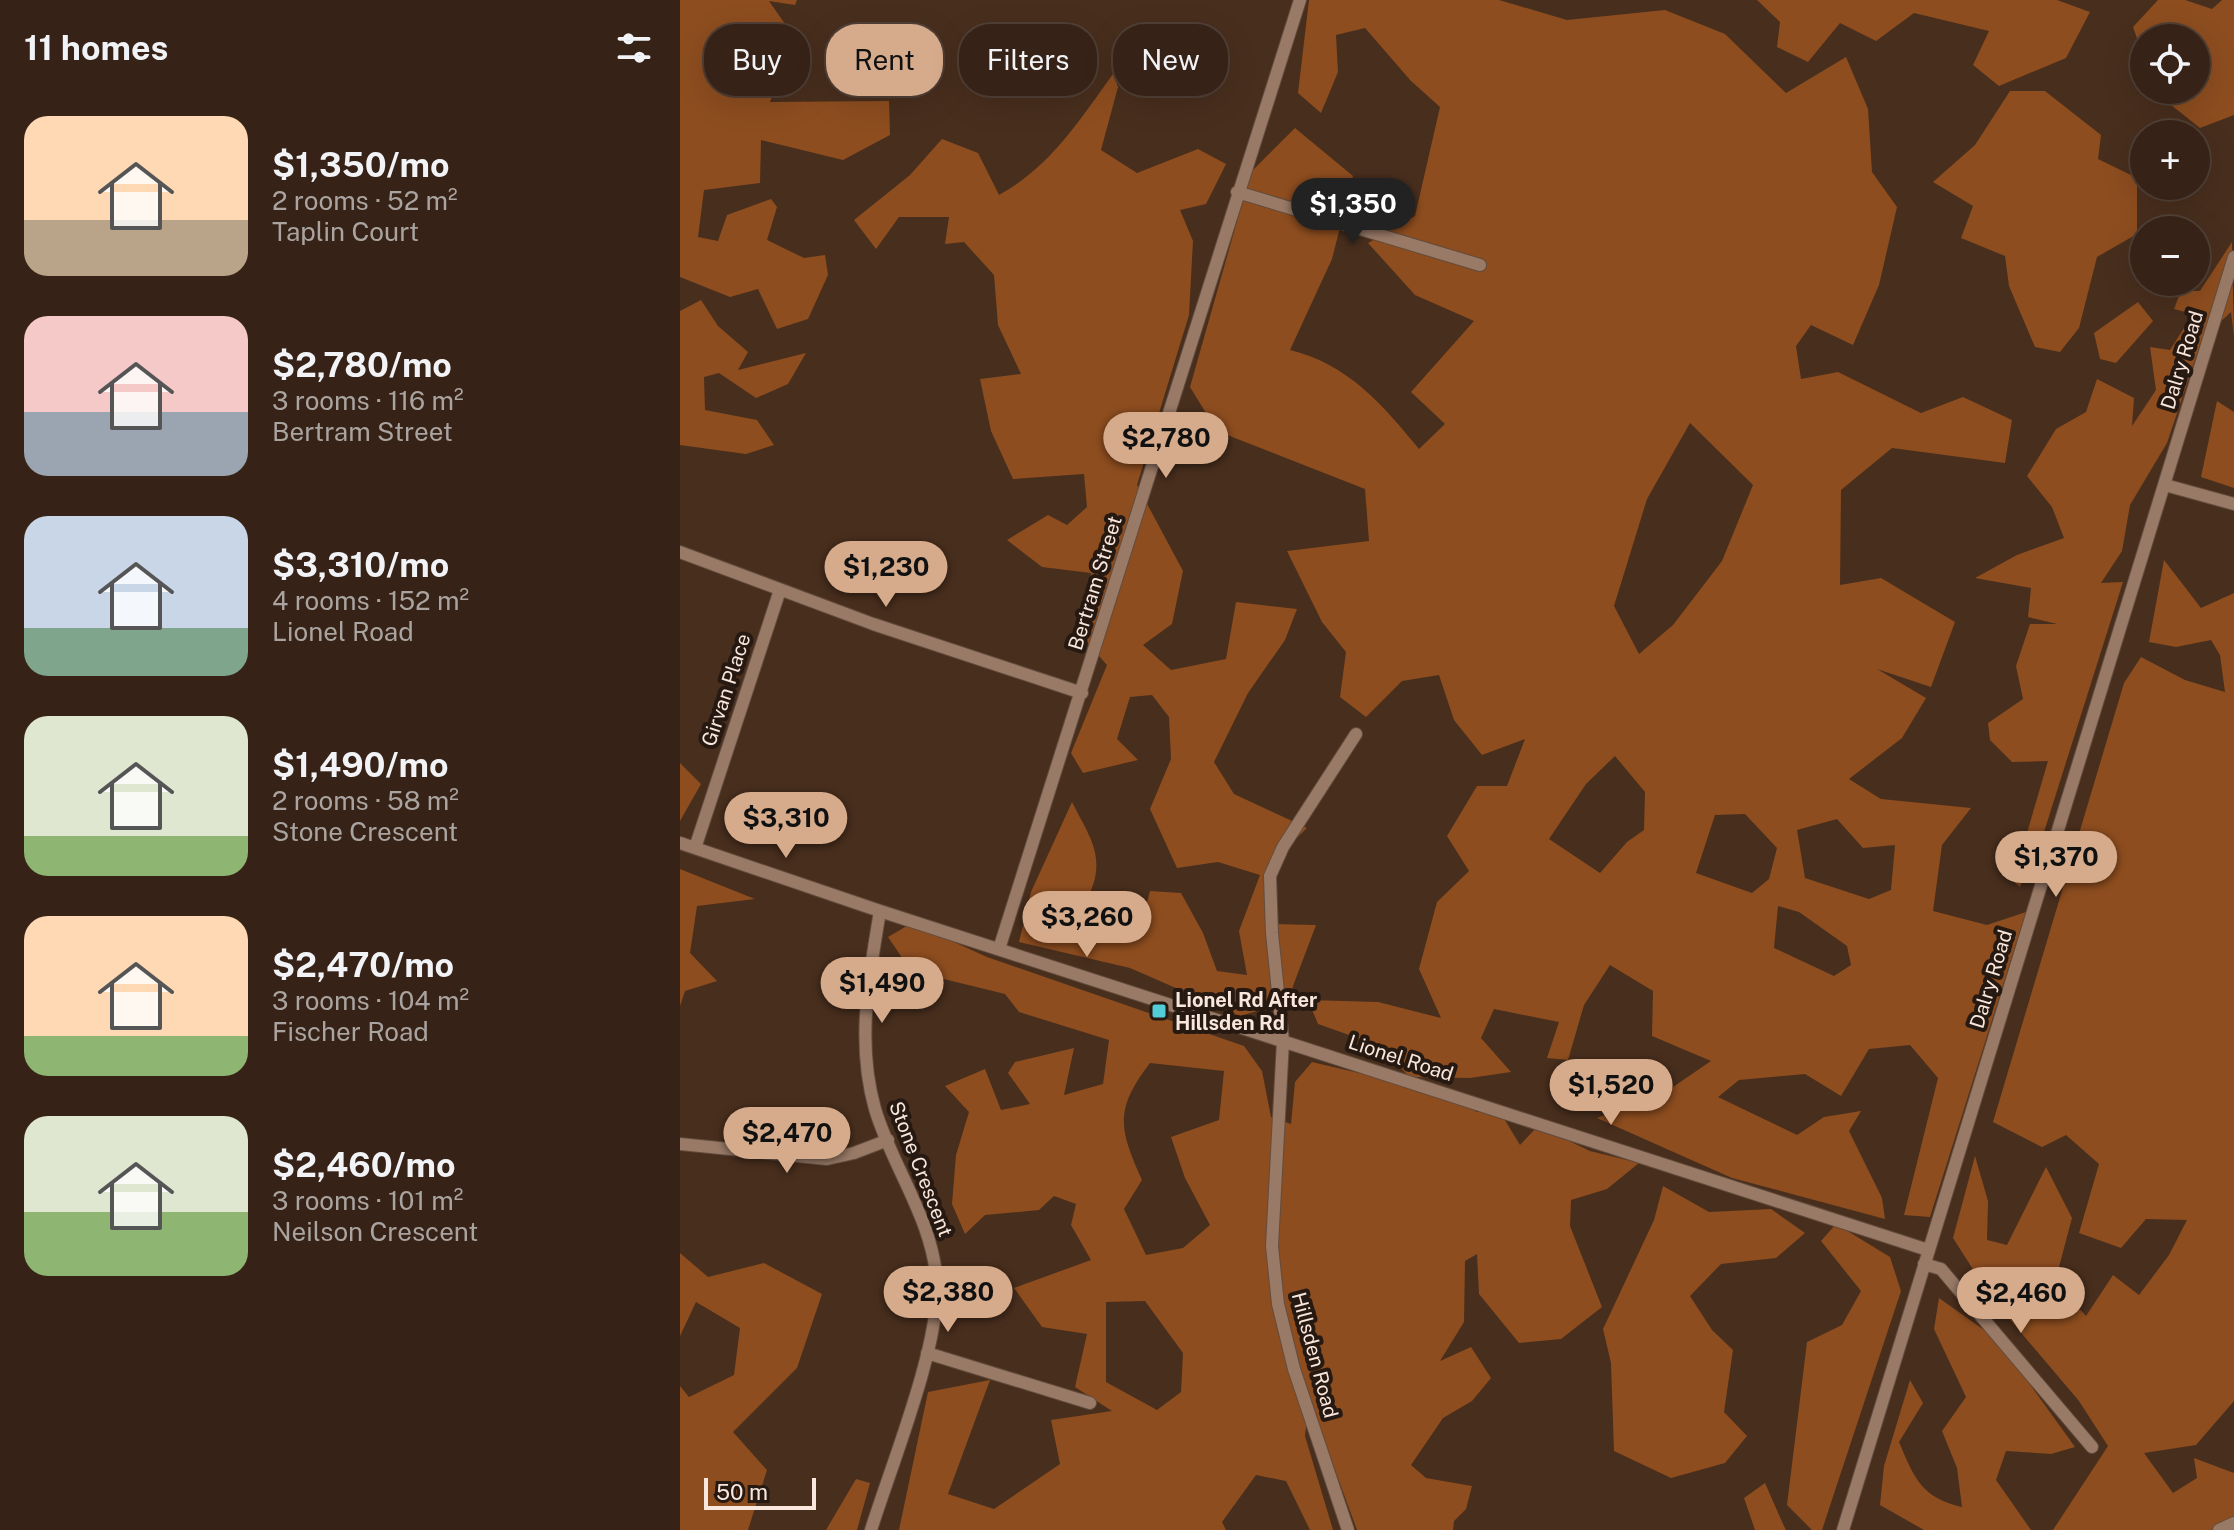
<!DOCTYPE html>
<meta charset="utf-8">
<style>
body{margin:0;font-family:"Public Sans",sans-serif;background:#3d2a1f;color:#f1f3f6;height:100vh;display:flex;flex-direction:column;font-size:30px;white-space:nowrap}
*{box-sizing:border-box;margin:0}
p{font-size:26px;color:#aaa4a1}
.icon{flex:none;width:44px;height:44px;fill:none;stroke:currentColor;stroke-width:2;stroke-linecap:round;stroke-linejoin:round}
.map{position:relative;flex:1;overflow:hidden}
.drawer{display:flex;flex-direction:column;background:#362216;width:680px}
.drawer>*{flex:none}
.guide{position:absolute;left:24px;top:24px;width:760px;height:72px;display:flex;gap:16px}
.buttons{position:absolute;left:1450px;top:24px;display:grid;gap:16px}
.buttons a{display:grid;place-items:center;width:80px;height:80px;border-radius:50%;background:#362216;box-shadow:0 8px 32px #0002,0 0 0 2px #503f35;font-size:40px}
.scale{position:absolute;left:24px;bottom:20px;width:112px;box-sizing:border-box;padding-left:8px;border:4px solid #f9e7dd;border-top:0;font-size:22px;line-height:28px;white-space:nowrap;color:#f9e7dd;-webkit-text-stroke:6px #261912;paint-order:stroke}
.price{position:absolute;translate:-50% -68px;padding:0 18px;border-radius:28px;background:#d6ab8b;color:#111;font-size:26px;line-height:52px;filter:drop-shadow(0 2px 4px #0008)}
.price::after{content:'';position:absolute;left:50%;top:48px;width:24px;height:18px;margin-left:-12px;background:inherit;clip-path:polygon(0 0,100% 0,50% 100%)}
.price.active{background:#222;color:#fff}
ul{padding:0;list-style:none}
li{display:flex;align-items:center;gap:24px;height:200px;padding:0 24px}
li span{display:grid;place-items:center;flex:none;width:224px;height:160px;border-radius:24px;color:#555}
li>.icon{margin-inline-start:auto}
span .icon{width:96px;height:96px;fill:#fffc;stroke-width:1}
li b{font-size:34px}
h2{display:flex;justify-content:space-between;align-items:center;height:96px;padding:0 24px;font-size:34px}
.chip{padding:0 28px;border-radius:32px;background:#362216;box-shadow:0 8px 32px #0002,0 0 0 2px #503f35;font-size:28px;line-height:72px}
.chip.active{background:#d6ab8b;color:#111}
main{display:flex;flex:1;min-height:0}
.map>svg:first-child{display:block}
</style>
<main>
<section class="drawer">
<h2>11 homes<svg class="icon" aria-label="filters" viewBox="0 0 24 24"><path d="M4 7h16M4 17h16"/><circle cx="9" cy="7" r="2"/><circle cx="15" cy="17" r="2"/></svg></h2>
<ul>
<li><span style="background:linear-gradient(#ffd9b3 65%,#b9a48a 0)"><svg class="icon" aria-label="home" viewBox="0 0 24 24"><path d="M3 11l9-7 9 7M6 9v11h12V9"/></svg></span><div><b>$1,350/mo</b><p>2 rooms · 52 m²</p><p>Taplin Court</p></div></li>
<li><span style="background:linear-gradient(#f6c9c9 60%,#9aa5b1 0)"><svg class="icon" aria-label="home" viewBox="0 0 24 24"><path d="M3 11l9-7 9 7M6 9v11h12V9"/></svg></span><div><b>$2,780/mo</b><p>3 rooms · 116 m²</p><p>Bertram Street</p></div></li>
<li><span style="background:linear-gradient(#c9d6e8 70%,#7fa58c 0)"><svg class="icon" aria-label="home" viewBox="0 0 24 24"><path d="M3 11l9-7 9 7M6 9v11h12V9"/></svg></span><div><b>$3,310/mo</b><p>4 rooms · 152 m²</p><p>Lionel Road</p></div></li>
<li><span style="background:linear-gradient(#dfe7d0 75%,#8fb573 0)"><svg class="icon" aria-label="home" viewBox="0 0 24 24"><path d="M3 11l9-7 9 7M6 9v11h12V9"/></svg></span><div><b>$1,490/mo</b><p>2 rooms · 58 m²</p><p>Stone Crescent</p></div></li>
<li><span style="background:linear-gradient(#ffd9b3 75%,#8fb573 0)"><svg class="icon" aria-label="home" viewBox="0 0 24 24"><path d="M3 11l9-7 9 7M6 9v11h12V9"/></svg></span><div><b>$2,470/mo</b><p>3 rooms · 104 m²</p><p>Fischer Road</p></div></li>
<li><span style="background:linear-gradient(#dfe7d0 60%,#8fb573 0)"><svg class="icon" aria-label="home" viewBox="0 0 24 24"><path d="M3 11l9-7 9 7M6 9v11h12V9"/></svg></span><div><b>$2,460/mo</b><p>3 rooms · 101 m²</p><p>Neilson Crescent</p></div></li>
</ul>
</section>
<div class="map">
<svg width="1554" height="1530" viewBox="0 0 1554 1530">
<rect width="100%" height="100%" fill="#482e1d"/>
<!-- forest -->
<path fill="#8d4d1f" fill-rule="evenodd" d="M 0,0 L 117,0 L 115,5 L 89,1 L 112,34 L 90,102 L 209,101 L 210,135 L 163,160 L 81,140 L 80,183 L 24,190 L 18,237 L 38,241 L 47,215 L 91,199 L 97,207 L 87,240 L 124,258 L 145,255 L 148,275 L 128,319 L 97,329 L 78,289 L 50,297 L 0,277 Z
M 629,0 L 819,0 L 887,20 L 985,10 L 1045,34 L 1106,93 L 1166,57 L 1188,109 L 1192,172 L 1217,207 L 1199,285 L 1173,345 L 1131,325 L 1116,346 L 1121,379 L 1158,372 L 1241,413 L 1283,397 L 1332,420 L 1325,463 L 1212,448 L 1161,490 L 1160,585 L 1201,578 L 1275,622 L 1251,687 L 1197,669 L 1246,698 L 1222,738 L 1169,779 L 1201,799 L 1291,808 L 1262,845 L 1253,911 L 1307,925 L 1346,912 L 1250,1217 L 1224,1215 L 1258,1078 L 1230,1045 L 1189,1049 L 1161,1096 L 1125,1074 L 1059,1080 L 1038,1097 L 1117,1135 L 1144,1117 L 1181,1111 L 1169,1131 L 1202,1198 L 1205,1219 L 1052,1178 L 917,1118 L 990,1089 L 1031,1061 L 972,1036 L 973,991 L 930,965 L 904,1005 L 888,1060 L 867,1058 L 879,1022 L 814,1009 L 801,1038 L 831,1072 L 790,1078 L 729,1077 L 703,1047 L 638,1024 L 628,1000 L 698,1002 L 761,1018 L 739,969 L 757,902 L 789,871 L 767,836 L 797,786 L 827,786 L 845,739 L 802,755 L 774,720 L 759,675 L 722,681 L 686,717 L 660,697 L 666,652 L 642,622 L 607,551 L 689,541 L 685,489 L 537,431 L 510,387 L 571,172 L 615,128 L 673,176 L 652,259 L 610,350 C 668,364 703,405 739,449 L 765,424 L 731,392 L 794,321 L 735,295 L 688,243 L 735,216 L 760,107 L 731,81 L 685,28 L 656,35 L 658,72 L 641,113 L 618,93 ZM 1010,423 L 1073,485 L 1042,561 L 993,625 L 959,654 L 934,606 L 967,499 ZM 935,756 L 965,792 L 964,830 L 947,842 L 920,873 L 869,839 L 906,784 ZM 1065,814 L 1097,848 L 1089,879 L 1072,893 L 1016,873 L 1035,815 ZM 1157,819 L 1183,848 L 1215,845 L 1211,890 L 1189,899 L 1125,878 L 1117,830 ZM 1098,906 L 1119,912 L 1167,946 L 1171,965 L 1154,976 L 1094,948 Z
M 1077,0 L 1377,0 L 1410,12 L 1386,58 L 1319,86 L 1293,65 L 1309,31 L 1234,13 L 1196,41 L 1160,23 L 1128,62 L 1097,47 L 1100,22 Z
M 1478,0 L 1505,0 L 1532,9 L 1542,0 L 1554,0 L 1554,115 L 1520,128 L 1476,93 L 1516,90 L 1516,38 L 1464,38 L 1464,58 L 1453,27 Z
M 433,74 L 438,87 L 421,150 L 457,173 L 518,149 L 546,164 L 526,204 L 500,210 L 513,241 L 509,315 L 457,485 L 503,571 L 492,624 L 463,645 L 491,670 L 546,659 L 556,602 L 617,609 L 605,640 L 568,693 L 534,762 L 554,794 L 627,828 L 588,866 L 592,924 L 636,925 L 607,1002 L 560,1016 L 450,968 L 339,942 L 351,892 L 392,802 C 409,836 426,856 410,893 L 430,929 L 460,930 L 470,891 L 501,893 L 523,933 L 537,971 L 567,975 L 559,931 L 580,875 L 538,862 L 497,868 L 470,809 L 491,759 L 489,717 L 472,695 L 450,697 L 437,739 L 458,760 L 403,773 L 391,753 L 427,665 L 404,639 L 411,573 L 362,567 L 327,540 L 368,515 L 387,525 L 407,507 L 404,474 L 333,479 L 311,431 L 300,379 L 341,374 L 318,325 L 314,275 L 284,242 L 265,244 L 269,217 L 219,217 L 196,249 L 174,220 L 230,175 L 262,139 L 298,153 L 319,195 C 370,167 399,121 433,74 Z
M 1330,91 L 1365,91 L 1421,135 L 1418,159 L 1457,178 L 1457,234 L 1417,257 L 1399,328 L 1380,352 L 1355,347 L 1329,286 L 1325,256 L 1281,238 L 1293,206 L 1253,182 L 1295,145 Z
M 1552,242 L 1554,337 L 1551,312 L 1522,339 L 1487,443 L 1450,505 L 1442,551 L 1421,583 L 1443,582 L 1364,832 L 1340,887 L 1333,881 L 1368,761 L 1332,762 L 1310,740 L 1308,723 L 1343,699 L 1336,666 L 1350,624 L 1377,624 L 1348,617 L 1351,588 L 1295,578 L 1337,555 L 1384,538 L 1372,507 L 1347,476 L 1376,429 L 1406,412 L 1417,379 L 1454,398 L 1452,426 L 1476,390 L 1470,347 L 1490,350 L 1513,314 L 1494,309 L 1501,291 L 1520,291 Z
M 21,300 L 38,326 L 68,352 L 58,370 L 126,353 L 108,384 L 76,398 L 39,373 L 24,377 L 25,410 L 77,420 L 94,445 L 66,454 L 0,445 L 0,311 Z
M 1458,302 L 1473,321 L 1436,363 L 1420,359 L 1414,333 Z
M 1537,401 L 1554,412 L 1554,488 L 1521,477 Z
M 1484,560 L 1521,608 L 1554,593 L 1554,1401 L 1516,1445 L 1464,1453 L 1493,1493 L 1517,1478 L 1514,1458 L 1554,1473 L 1554,1530 L 1373,1530 L 1428,1446 L 1399,1401 L 1310,1296 L 1273,1238 L 1295,1156 L 1308,1201 L 1307,1240 L 1327,1245 L 1366,1167 L 1392,1218 L 1375,1282 L 1406,1316 L 1433,1275 L 1459,1295 L 1489,1255 L 1507,1220 L 1466,1219 L 1441,1248 L 1399,1233 L 1419,1164 L 1386,1135 L 1362,1147 L 1313,1122 L 1444,683 L 1461,657 L 1505,680 L 1545,692 L 1540,655 L 1531,640 L 1496,647 L 1469,642 Z
M 0,763 L 21,784 L 0,821 Z
M 0,869 L 75,899 L 17,906 L 10,953 L 37,981 L 5,991 L 0,1006 Z
M 232,923 L 307,957 L 564,1046 L 582,1071 L 591,1117 L 611,1124 L 615,1082 L 632,1062 L 768,1094 L 797,1112 L 820,1112 L 840,1145 L 858,1126 L 910,1151 L 959,1163 L 927,1189 L 891,1200 L 890,1226 L 922,1307 L 881,1339 L 839,1343 L 799,1294 L 797,1254 L 785,1261 L 784,1322 L 760,1361 L 791,1347 L 811,1378 L 792,1401 L 763,1418 L 731,1465 L 746,1478 L 792,1486 L 786,1509 L 774,1521 L 773,1530 L 677,1530 L 629,1399 L 625,1436 L 653,1530 L 630,1530 L 606,1481 L 576,1475 L 542,1522 L 546,1530 L 219,1530 L 248,1392 L 310,1380 L 268,1494 L 314,1509 L 380,1464 L 371,1420 L 432,1411 L 395,1387 L 407,1334 L 362,1327 L 334,1288 L 411,1260 L 391,1225 L 396,1204 L 374,1196 L 359,1210 L 305,1215 L 285,1234 L 272,1204 L 276,1155 L 289,1112 L 265,1086 L 305,1069 L 321,1110 L 350,1104 L 328,1073 L 335,1062 L 394,1048 L 384,1095 L 423,1084 L 429,1040 L 339,1012 L 325,994 L 231,971 L 208,937 ZM 470,1063 L 544,1071 L 539,1120 L 491,1137 L 505,1178 L 530,1225 L 503,1248 L 466,1255 L 444,1209 L 462,1180 C 439,1129 434,1110 470,1063 ZM 465,1301 L 503,1353 L 501,1392 L 477,1410 L 426,1382 L 426,1302 Z
M 983,1186 L 1029,1212 L 1091,1209 L 1125,1233 L 1096,1258 L 1041,1264 L 1010,1296 L 1032,1330 L 1053,1350 L 1044,1412 L 1067,1436 L 1045,1463 L 991,1478 L 934,1451 L 931,1363 L 923,1329 L 974,1220 Z
M 1156,1224 L 1210,1257 L 1221,1291 L 1142,1530 L 1132,1530 L 1107,1505 L 1127,1342 L 1162,1325 L 1181,1291 L 1141,1241 Z
M 0,1253 L 28,1277 L 84,1263 L 142,1294 L 117,1368 L 53,1432 L 87,1470 L 68,1530 L 0,1530 L 0,1386 L 9,1397 L 54,1375 L 60,1328 L 16,1302 L 0,1336 Z
M 1259,1298 L 1318,1340 L 1395,1447 L 1371,1454 L 1326,1451 L 1316,1480 L 1351,1530 L 1244,1530 L 1200,1505 L 1204,1466 L 1230,1380 L 1243,1403 L 1219,1442 C 1234,1478 1242,1498 1282,1507 L 1277,1468 L 1262,1431 L 1286,1397 L 1254,1329 Z
M 176,1479 L 190,1483 L 177,1530 L 146,1530 Z
M 1085,1483 L 1103,1524 L 1106,1530 L 1075,1530 L 1064,1498 Z"/>
<g fill="none" stroke-linecap="round" stroke-linejoin="round">
<defs>
<path id="minor" d="M 557,192 L 800,265
M 1485,485 L 1554,504
M 0,552 L 193,624 L 402,693
M 0,843 L 200,911 L 1248,1250
M 15,848 L 100,590
M 319,949 L 620,0
M 0,1144 L 147,1159 L 174,1153 L 208,1140
M 1244,1264 L 1261,1269 L 1412,1447
M 247,1353 L 410,1403
M 191,1530 C 211,1466 259,1348 257,1285 C 254,1221 213,1169 195,1109 C 176,1042 189,978 200,911
M 668,1530 L 614,1369 L 598,1304 L 592,1246 L 603,1041 L 592,933 L 590,876 L 603,847 L 676,734
M 1163,1530 L 1554,257
M 1539,1530 L 1554,1523"/>
</defs>
<!-- minor casing -->
<use href="#minor" stroke="#634c3d" stroke-width="14"/>
<!-- minor -->
<use href="#minor" stroke="#997a67" stroke-width="12"/>
</g>
<!-- markers -->
<rect fill="#52ccd6" stroke="#261912" stroke-width="3" x="471" y="1003" width="16" height="16" rx="4"/>
<g text-anchor="middle" stroke-width="8" stroke-linejoin="round" paint-order="stroke">
<!-- street labels -->
<g font-size="20" fill="#f9e7dd" stroke="#261912">
<text transform="translate(1502 360) rotate(-73)" y="7">Dalry Road</text>
<text transform="translate(415 583) rotate(-73)" y="7">Bertram Street</text>
<text transform="translate(46 690) rotate(-72)" y="7">Girvan Place</text>
<text transform="translate(1311 979) rotate(-73)" y="7">Dalry Road</text>
<text transform="translate(721 1058) rotate(18)" y="7">Lionel Road</text>
<text transform="translate(241 1169) rotate(69)" y="7">Stone Crescent</text>
<text transform="translate(635 1355) rotate(75)" y="7">Hillsden Road</text>
</g>
<!-- poi labels -->
<g font-size="20" font-weight="bold" fill="#f9e7dd" stroke="#261912" text-anchor="start">
<text x="495" y="1007">Lionel Rd After<tspan x="495" dy="23">Hillsden Rd</tspan></text>
</g>
</g>
</svg>
<div class="buttons">
<a><svg class="icon" aria-label="locate" viewBox="0 0 24 24"><circle cx="12" cy="12" r="6"/><path d="M12 2v4M12 18v4M2 12h4M18 12h4"/></svg></a>
<a>+</a>
<a>−</a>
</div>
<div class="scale">50 m</div>
<b class="price active" style="left:673px;top:246px">$1,350</b>
<b class="price" style="left:486px;top:480px">$2,780</b>
<b class="price" style="left:206px;top:609px">$1,230</b>
<b class="price" style="left:106px;top:860px">$3,310</b>
<b class="price" style="left:1376px;top:899px">$1,370</b>
<b class="price" style="left:407px;top:959px">$3,260</b>
<b class="price" style="left:202px;top:1025px">$1,490</b>
<b class="price" style="left:931px;top:1127px">$1,520</b>
<b class="price" style="left:107px;top:1175px">$2,470</b>
<b class="price" style="left:268px;top:1334px">$2,380</b>
<b class="price" style="left:1341px;top:1335px">$2,460</b>
<div class="guide">
<a class="chip">Buy</a>
<a class="chip active">Rent</a>
<a class="chip">Filters</a>
<a class="chip">New</a>
</div>
</div>
</main>
